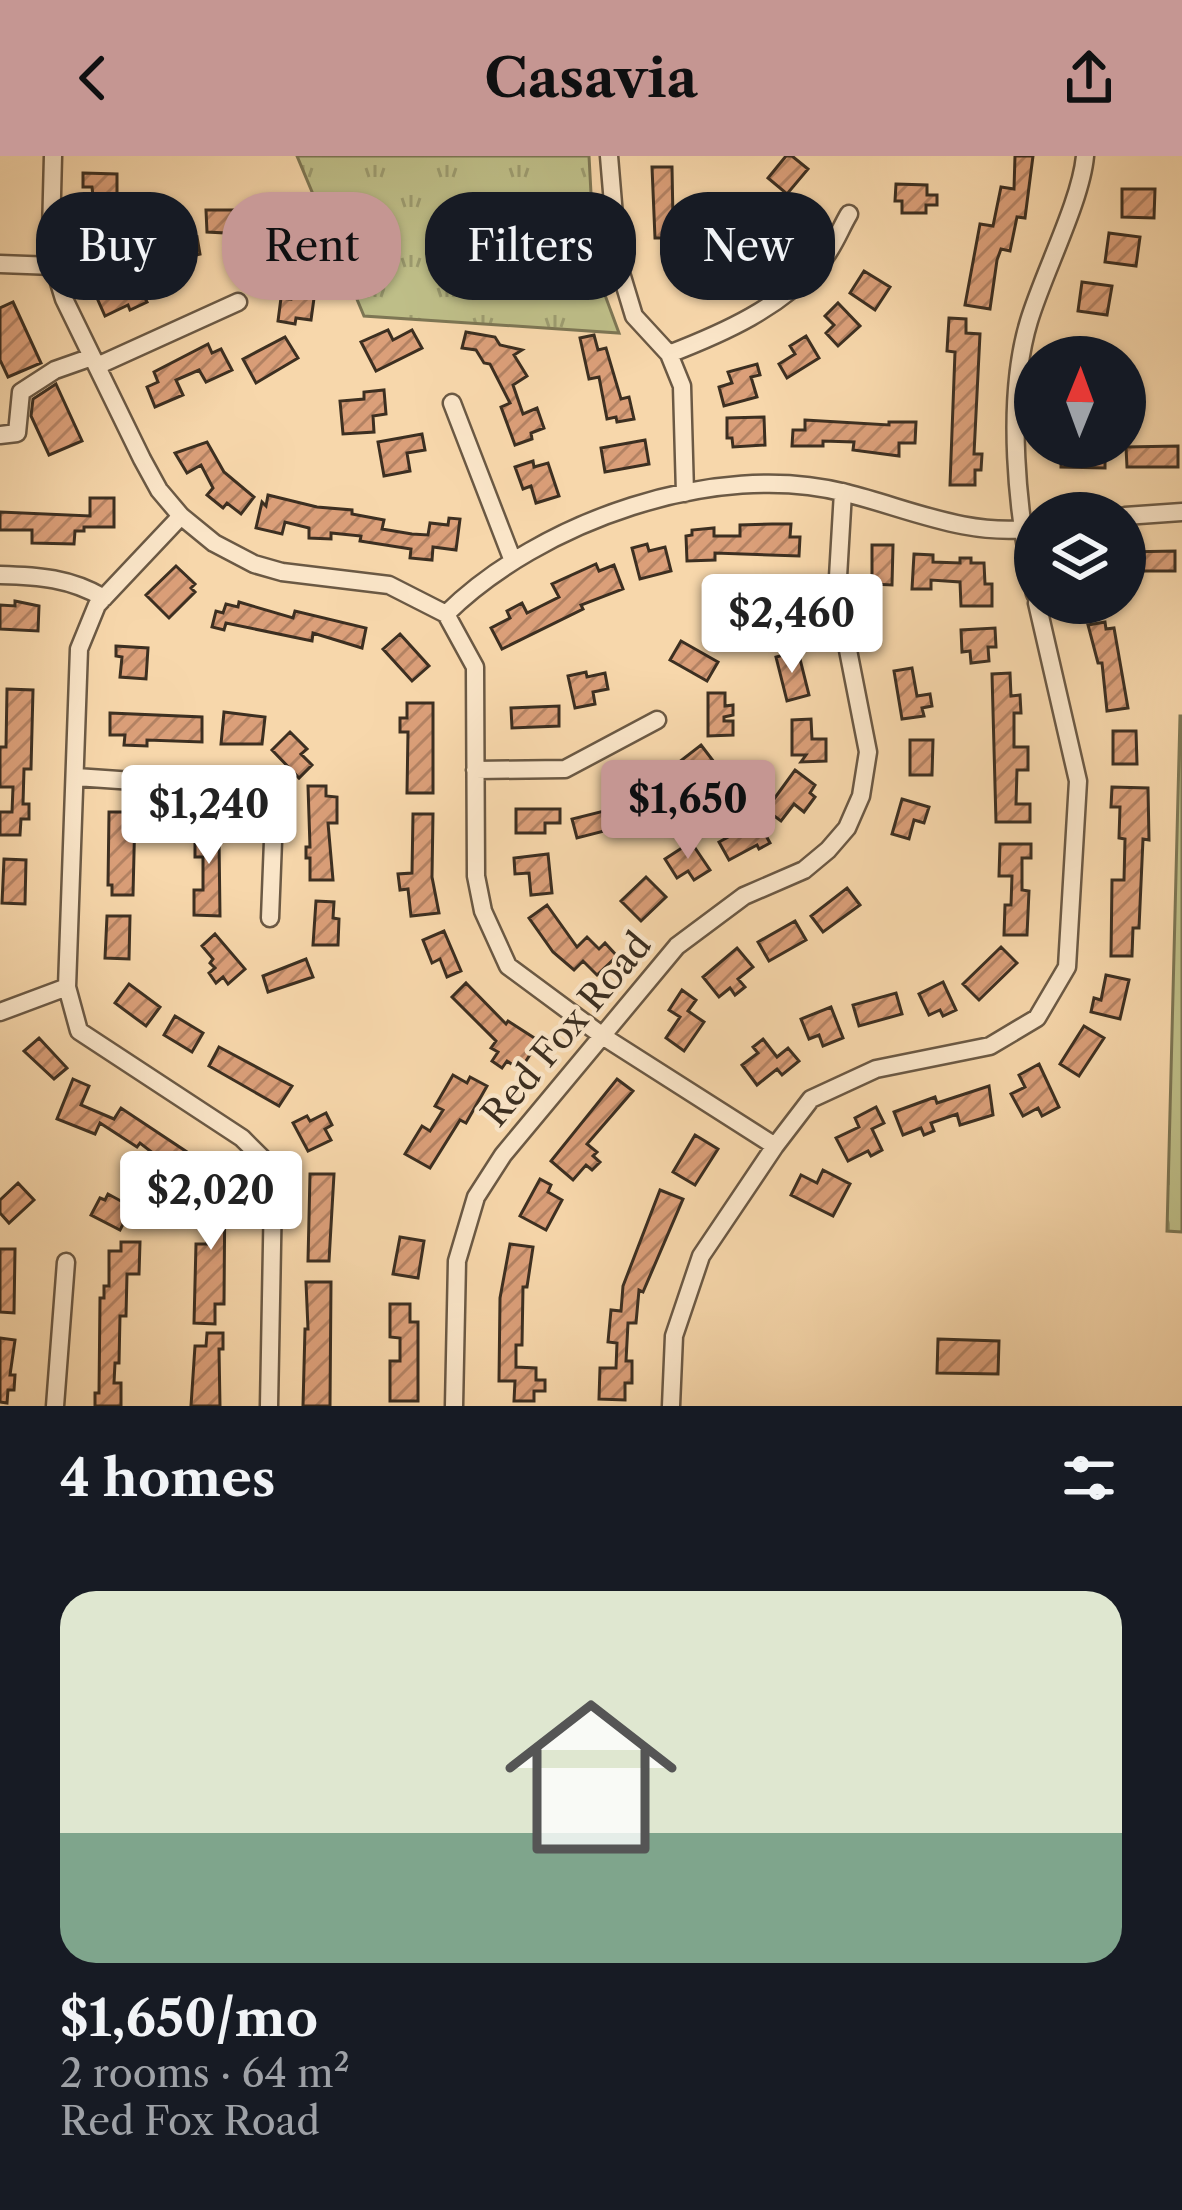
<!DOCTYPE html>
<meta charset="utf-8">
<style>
body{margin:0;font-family:"Libre Caslon Text",serif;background:#242831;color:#f1f3f6;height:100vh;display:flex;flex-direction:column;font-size:45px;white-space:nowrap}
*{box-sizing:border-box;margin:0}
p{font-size:39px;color:#9ea1a6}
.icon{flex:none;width:66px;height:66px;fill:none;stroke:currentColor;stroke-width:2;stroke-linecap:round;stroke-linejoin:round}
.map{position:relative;height:1250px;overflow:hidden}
.drawer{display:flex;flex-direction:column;background:#171b24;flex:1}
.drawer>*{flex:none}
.guide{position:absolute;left:36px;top:36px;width:1110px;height:108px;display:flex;gap:24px}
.needle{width:78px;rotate:1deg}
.fabs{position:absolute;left:1014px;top:180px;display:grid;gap:24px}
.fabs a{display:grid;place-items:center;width:132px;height:132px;border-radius:50%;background:#171b24;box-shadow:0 3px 9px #0004;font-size:60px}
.price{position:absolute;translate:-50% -102px;padding:0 27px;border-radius:12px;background:#fff;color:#222;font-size:39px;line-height:78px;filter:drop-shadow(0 3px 6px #0008)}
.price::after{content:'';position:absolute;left:50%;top:72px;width:36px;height:27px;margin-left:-18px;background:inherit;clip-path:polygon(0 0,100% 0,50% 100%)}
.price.selected{background:#c59692;color:#111}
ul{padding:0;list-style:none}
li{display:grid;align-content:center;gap:24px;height:636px;padding:0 60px}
li span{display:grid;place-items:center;height:372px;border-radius:36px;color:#555}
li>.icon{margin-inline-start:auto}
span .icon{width:216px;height:216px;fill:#fffc;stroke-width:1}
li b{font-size:51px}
h2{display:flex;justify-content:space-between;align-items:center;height:144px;padding:0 60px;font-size:51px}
.tag{padding:0 42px;border-radius:48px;background:#171b24;box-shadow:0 3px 9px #0004;font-size:42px;line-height:108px}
.tag.selected{background:#c59692;color:#111}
header{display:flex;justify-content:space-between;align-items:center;height:156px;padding:0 60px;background:#c59692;color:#111;font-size:54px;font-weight:700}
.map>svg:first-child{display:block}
</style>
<header><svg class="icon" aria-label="back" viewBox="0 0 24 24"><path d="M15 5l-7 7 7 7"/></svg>Casavia<svg class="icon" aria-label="share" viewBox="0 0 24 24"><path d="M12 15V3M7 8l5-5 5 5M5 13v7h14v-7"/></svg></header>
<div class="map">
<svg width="1182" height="1250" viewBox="0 0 1182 1250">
<defs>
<pattern id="cemetery-stones" width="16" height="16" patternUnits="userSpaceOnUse" patternTransform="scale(3)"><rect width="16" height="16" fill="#bebe88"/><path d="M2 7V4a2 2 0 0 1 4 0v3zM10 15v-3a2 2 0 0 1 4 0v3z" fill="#9c9b6f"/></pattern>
<pattern id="park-tufts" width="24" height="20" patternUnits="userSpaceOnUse" patternTransform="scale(3)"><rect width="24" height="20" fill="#bebe88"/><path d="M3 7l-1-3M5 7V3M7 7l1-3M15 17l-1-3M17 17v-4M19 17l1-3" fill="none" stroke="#9c9b6f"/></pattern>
<pattern id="building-hatch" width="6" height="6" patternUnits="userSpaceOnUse" patternTransform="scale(3)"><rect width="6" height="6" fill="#db9f79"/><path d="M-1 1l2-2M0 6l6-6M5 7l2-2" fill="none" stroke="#b38263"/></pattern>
</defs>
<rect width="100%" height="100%" fill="#f7d7ab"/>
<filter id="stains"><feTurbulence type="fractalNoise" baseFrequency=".00167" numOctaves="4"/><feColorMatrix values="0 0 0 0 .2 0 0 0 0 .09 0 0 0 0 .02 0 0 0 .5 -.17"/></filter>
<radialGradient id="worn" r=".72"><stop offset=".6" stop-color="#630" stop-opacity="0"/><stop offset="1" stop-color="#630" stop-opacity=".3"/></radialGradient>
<!-- cemetery -->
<path fill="url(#cemetery-stones)" stroke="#7d7654" stroke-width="3" d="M 1180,560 L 1182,560 L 1182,1076 L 1167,1075 Z"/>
<!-- park -->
<path fill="url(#park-tufts)" stroke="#7d7654" stroke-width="3" d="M 297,0 L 589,0 L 595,112 L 619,177 L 364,160 Z"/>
<!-- building -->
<path fill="url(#building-hatch)" stroke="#3c2f21" stroke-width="3" d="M 786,0 L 792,0 L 808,13 L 787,38 L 768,22 Z
M 1015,0 L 1033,0 L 1025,62 L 1017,61 L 1010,95 L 1001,93 L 997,104 L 990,153 L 965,149 L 980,68 L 993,70 L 1001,31 L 1014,33 Z
M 652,11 L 672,11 L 673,64 L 682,64 L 681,98 L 664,98 L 664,82 L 655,82 Z
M 83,17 L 117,18 L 117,89 L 102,89 L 102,97 L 85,97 L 84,73 L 98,73 L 98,41 L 93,40 L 92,31 L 83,31 Z
M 896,28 L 927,29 L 927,39 L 937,39 L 937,49 L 926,49 L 926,57 L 902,57 L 902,45 L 895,45 Z
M 1122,33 L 1155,33 L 1154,62 L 1122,61 Z
M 206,54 L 242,54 L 242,70 L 248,71 L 248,89 L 225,89 L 225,77 L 207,76 Z
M 183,68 L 187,84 L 197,81 L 200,98 L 179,103 L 176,95 L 161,99 L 155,75 Z
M 287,69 L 308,101 L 277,121 L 265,103 L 288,88 L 258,88 Z
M 1109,77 L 1140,81 L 1136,110 L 1105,106 Z
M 746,79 L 764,107 L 750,116 L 742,104 L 732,110 L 725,98 L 717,98 Z
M 864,115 L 890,131 L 875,154 L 850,137 Z
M 136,124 L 147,146 L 130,154 L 128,149 L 105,160 L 97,142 Z
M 1082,126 L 1112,130 L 1107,159 L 1078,155 Z
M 293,132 L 315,135 L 311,164 L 296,162 L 295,168 L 278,165 L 281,142 L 291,143 Z
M 13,146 L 41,207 L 8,221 L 0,204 L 0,152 Z
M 838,147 L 860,170 L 838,190 L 826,177 L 834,169 L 825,160 Z
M 949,162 L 966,163 L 966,177 L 980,178 L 974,298 L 982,298 L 981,314 L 975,314 L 975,329 L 950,329 L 955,196 L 947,195 Z
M 388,174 L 393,184 L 412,174 L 422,192 L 376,215 L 361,186 Z
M 466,176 L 495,181 L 500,189 L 522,194 L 514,199 L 527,220 L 513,229 L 523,258 L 537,252 L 544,272 L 531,277 L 532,283 L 515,289 L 501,251 L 510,247 L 490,208 L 484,207 L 476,194 L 462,192 Z
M 594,179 L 598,194 L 606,192 L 621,243 L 629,241 L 634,263 L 617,266 L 616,261 L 607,263 L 599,221 L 589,223 L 580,182 Z
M 806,180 L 819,202 L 787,222 L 779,208 L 795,198 L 790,190 Z
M 285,181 L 298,202 L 256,227 L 243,203 Z
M 208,188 L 212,197 L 221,193 L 232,214 L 206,226 L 199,214 L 176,224 L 183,239 L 155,251 L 147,231 L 158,226 L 154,216 Z
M 757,208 L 760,219 L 751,221 L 757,241 L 724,250 L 719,231 L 732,227 L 728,216 Z
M 56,228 L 82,285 L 49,299 L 31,260 L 33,243 Z
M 384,234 L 386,258 L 373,260 L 374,276 L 343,278 L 340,245 L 364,243 L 364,236 Z
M 764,261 L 765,289 L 733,291 L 732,282 L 727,282 L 727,262 Z
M 805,264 L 889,269 L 889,266 L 916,266 L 915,287 L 899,287 L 899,300 L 853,294 L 854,286 L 823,285 L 823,290 L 792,290 L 793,274 L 805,274 Z
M 422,278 L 425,294 L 407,297 L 410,315 L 384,320 L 378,286 Z
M 645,284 L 649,308 L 605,316 L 601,292 Z
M 207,286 L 224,316 L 254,341 L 241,358 L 227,347 L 223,352 L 207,339 L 213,332 L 201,309 L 187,317 L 175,297 Z
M 1178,290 L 1178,311 L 1127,311 L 1126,291 Z
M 1061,291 L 1105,291 L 1105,312 L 1061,311 Z
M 533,305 L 534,311 L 548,307 L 559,340 L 536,347 L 531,330 L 523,333 L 515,311 Z
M 268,339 L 317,351 L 352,354 L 352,358 L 384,364 L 382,373 L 412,378 L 428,379 L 430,367 L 448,369 L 449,362 L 460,363 L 456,394 L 433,391 L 432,404 L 410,402 L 411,393 L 360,385 L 361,380 L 331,377 L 331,383 L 309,382 L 309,372 L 285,366 L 282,378 L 256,372 L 262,346 L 266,350 Z
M 90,342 L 114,342 L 114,371 L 84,371 L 84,375 L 75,375 L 74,388 L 32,387 L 32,374 L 0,374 L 0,356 L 90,360 Z
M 772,368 L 791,368 L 790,381 L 800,381 L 799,400 L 715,397 L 715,404 L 687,405 L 686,380 L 692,379 L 692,374 L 714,372 L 714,380 L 740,380 L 740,369 Z
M 647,388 L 649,395 L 665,391 L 671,415 L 640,423 L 632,392 Z
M 872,389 L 893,389 L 892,429 L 872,428 Z
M 1175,395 L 1175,415 L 1126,415 L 1125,396 Z
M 914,398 L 933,399 L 933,406 L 960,407 L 960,402 L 971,402 L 971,407 L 984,407 L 985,428 L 992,428 L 992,450 L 961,450 L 960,426 L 931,424 L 931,433 L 912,433 Z
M 596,408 L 599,415 L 614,409 L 623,433 L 581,449 L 583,453 L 502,493 L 491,472 L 510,462 L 507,455 L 522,447 L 527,457 L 559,441 L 552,428 Z
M 176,410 L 195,428 L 191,432 L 195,436 L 169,462 L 146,439 Z
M 795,434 L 799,467 L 772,470 L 767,438 Z
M 15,445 L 39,450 L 38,475 L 0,473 L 0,449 L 15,450 Z
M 239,446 L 293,462 L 295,455 L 366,472 L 362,492 L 313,477 L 312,485 L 226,467 L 224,474 L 212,471 L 216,455 L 223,457 L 226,448 L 238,451 Z
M 1105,466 L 1106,473 L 1114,472 L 1128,552 L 1107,555 L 1102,507 L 1098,507 L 1088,469 Z
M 995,472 L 996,491 L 988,491 L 989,505 L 971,507 L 970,495 L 962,496 L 961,474 Z
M 400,478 L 429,510 L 412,525 L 383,493 Z
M 681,485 L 718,506 L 707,525 L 670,504 Z
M 116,490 L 148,492 L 146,523 L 120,521 L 122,501 L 116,500 Z
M 798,495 L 809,539 L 787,545 L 776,501 Z
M 912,512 L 917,540 L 930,538 L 932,550 L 922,552 L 924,560 L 902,563 L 894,515 Z
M 586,516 L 587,521 L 605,517 L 608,533 L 593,536 L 595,548 L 575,552 L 568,520 Z
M 1010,517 L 1011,540 L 1020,539 L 1021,557 L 1014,557 L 1014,591 L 1028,591 L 1028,614 L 1017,614 L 1016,648 L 1030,648 L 1030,666 L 996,666 L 992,518 Z
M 7,533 L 33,534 L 31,613 L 24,613 L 23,648 L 29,648 L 29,663 L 21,663 L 20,679 L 0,679 L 0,656 L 12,656 L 13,631 L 0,631 L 0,591 L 6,591 Z
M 708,537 L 725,537 L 725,550 L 733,549 L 733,559 L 724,561 L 724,565 L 733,565 L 733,579 L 708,580 Z
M 407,547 L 433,547 L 433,637 L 407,637 L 408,576 L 400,576 L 400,562 L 407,562 Z
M 559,550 L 559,570 L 512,572 L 511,552 Z
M 224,556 L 265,561 L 262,588 L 221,588 Z
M 110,557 L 202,561 L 202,586 L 147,584 L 147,590 L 124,589 L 125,579 L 110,579 Z
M 811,563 L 812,583 L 826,583 L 826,605 L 801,606 L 806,599 L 792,599 L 792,564 Z
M 1113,575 L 1136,575 L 1137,608 L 1113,608 Z
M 290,576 L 307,593 L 301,598 L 312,609 L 299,622 L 272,594 Z
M 910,584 L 933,584 L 932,619 L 910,619 Z
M 701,589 L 714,606 L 638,667 L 624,649 Z
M 795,614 L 815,629 L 810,637 L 815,641 L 804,656 L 794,648 L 781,665 L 766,654 Z
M 308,630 L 326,630 L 326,640 L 337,641 L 337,667 L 328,667 L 333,724 L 310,724 L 310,702 L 306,702 L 306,691 L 310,691 Z
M 1112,631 L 1148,632 L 1149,684 L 1143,683 L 1139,772 L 1133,772 L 1132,800 L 1111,800 L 1112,724 L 1124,724 L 1125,683 L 1119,682 L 1120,651 L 1111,651 Z
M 902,643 L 929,651 L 924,667 L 914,664 L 909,683 L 892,678 Z
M 616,652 L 620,671 L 577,682 L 572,663 Z
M 516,653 L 560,653 L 560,667 L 545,667 L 545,677 L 516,677 Z
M 109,656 L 135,656 L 133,739 L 112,739 L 112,729 L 108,729 Z
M 413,658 L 433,658 L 432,721 L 439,757 L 411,760 L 408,733 L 400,734 L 398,718 L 412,717 Z
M 758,665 L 770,687 L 759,693 L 757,689 L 729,704 L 719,686 Z
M 206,666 L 229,666 L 228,683 L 219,683 L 220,760 L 194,759 L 194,734 L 203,734 L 203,701 L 195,701 L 195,669 L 206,669 Z
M 691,686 L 710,714 L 694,724 L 688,715 L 677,722 L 665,703 Z
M 1000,688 L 1031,688 L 1031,702 L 1022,702 L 1022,734 L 1029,735 L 1027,779 L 1004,779 L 1005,749 L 1011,749 L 1012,720 L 999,720 Z
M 548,698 L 552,737 L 531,739 L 529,717 L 515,718 L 514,702 Z
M 4,703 L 26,704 L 25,748 L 2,747 Z
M 646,721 L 666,741 L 641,765 L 621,745 Z
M 847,732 L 860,749 L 823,776 L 811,760 Z
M 316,745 L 334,746 L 333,762 L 339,763 L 338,789 L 313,789 Z
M 547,749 L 577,791 L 587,781 L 599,793 L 605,787 L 617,800 L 597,819 L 583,805 L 574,814 L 553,796 L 529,762 Z
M 107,760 L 130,760 L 129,803 L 105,802 Z
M 795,765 L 806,784 L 769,805 L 758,786 Z
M 444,775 L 461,815 L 447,821 L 440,803 L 432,807 L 423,784 Z
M 215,778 L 245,813 L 228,828 L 223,821 L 216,827 L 209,817 L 215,812 L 210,807 L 213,803 L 202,790 Z
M 1001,791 L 1017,807 L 979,844 L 963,828 Z
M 737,792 L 753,811 L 738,823 L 745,831 L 735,839 L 730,832 L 719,841 L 703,821 Z
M 306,803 L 313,821 L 268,836 L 263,820 Z
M 1106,819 L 1129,824 L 1120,863 L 1091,856 L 1094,842 L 1101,844 Z
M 943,826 L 956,854 L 943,860 L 940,854 L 929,859 L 919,838 Z
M 466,827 L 506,868 L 508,865 L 539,885 L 520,914 L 507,905 L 502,912 L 492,905 L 498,896 L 491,892 L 496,885 L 452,841 Z
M 129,828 L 160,851 L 146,870 L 115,847 Z
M 682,834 L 696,844 L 688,855 L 704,866 L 684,895 L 666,882 L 680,861 L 669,854 Z
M 896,837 L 902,858 L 859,870 L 853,849 Z
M 831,851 L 843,882 L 823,890 L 819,879 L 809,883 L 801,863 Z
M 175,860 L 203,877 L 192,896 L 164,879 Z
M 1084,870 L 1104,882 L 1079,920 L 1060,908 Z
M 39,882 L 67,912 L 54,923 L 24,895 Z
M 763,883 L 777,901 L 788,892 L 799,905 L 782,919 L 777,913 L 757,929 L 742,909 L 758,897 L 753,891 Z
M 219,891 L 292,930 L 279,950 L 209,910 Z
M 1039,908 L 1059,951 L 1042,960 L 1038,952 L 1023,960 L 1011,938 L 1025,931 L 1019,919 Z
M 453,919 L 467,927 L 470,921 L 487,930 L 466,967 L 460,964 L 430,1012 L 405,998 L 422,970 L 430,975 L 443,954 L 435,950 Z
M 73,923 L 89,930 L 81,949 L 114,963 L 121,952 L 193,1000 L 180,1018 L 140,987 L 137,991 L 100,967 L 95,978 L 57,963 Z
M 617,923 L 633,935 L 587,988 L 597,996 L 593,1000 L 600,1006 L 592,1014 L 586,1009 L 573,1024 L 551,1005 Z
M 989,930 L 993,959 L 960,969 L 957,958 L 931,967 L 934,975 L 924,979 L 921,972 L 903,979 L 894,956 L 935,941 L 937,947 Z
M 876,951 L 884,967 L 872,973 L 882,994 L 871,1000 L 868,995 L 848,1005 L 836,982 L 859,971 L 855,962 Z
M 326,957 L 332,969 L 325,973 L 331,984 L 308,995 L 293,967 L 307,960 L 310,965 Z
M 695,979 L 718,993 L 695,1029 L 673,1016 Z
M 823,1014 L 850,1028 L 833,1060 L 791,1039 L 801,1019 L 817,1027 Z
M 310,1018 L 334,1018 L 329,1105 L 308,1105 Z
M 202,1020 L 225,1020 L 224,1148 L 215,1148 L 215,1168 L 194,1167 L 196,1088 L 207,1088 L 208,1047 L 202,1046 Z
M 540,1023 L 551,1029 L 548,1036 L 562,1044 L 546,1074 L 520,1060 Z
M 18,1027 L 34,1044 L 9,1067 L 0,1057 L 0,1044 Z
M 660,1034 L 683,1043 L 643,1136 L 639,1134 L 636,1167 L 628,1167 L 626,1205 L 632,1205 L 632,1227 L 625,1227 L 625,1244 L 599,1243 L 600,1212 L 616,1212 L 617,1187 L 608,1186 L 611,1154 L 621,1155 L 623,1130 Z
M 108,1038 L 132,1051 L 120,1074 L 91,1059 L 100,1042 L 105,1044 Z
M 400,1081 L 424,1085 L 418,1122 L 393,1118 Z
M 121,1086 L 140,1086 L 139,1118 L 127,1118 L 126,1160 L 120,1160 L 119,1207 L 115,1207 L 114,1227 L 121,1227 L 121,1250 L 95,1250 L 95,1237 L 99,1237 L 100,1142 L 104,1142 L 104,1130 L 109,1130 L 109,1095 L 121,1095 Z
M 510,1088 L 533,1091 L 527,1131 L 523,1131 L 522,1189 L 516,1189 L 516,1211 L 536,1212 L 536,1224 L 545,1224 L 545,1235 L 534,1235 L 534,1245 L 514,1245 L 515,1225 L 499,1225 L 500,1142 Z
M 0,1093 L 15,1093 L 14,1157 L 0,1156 Z
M 306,1126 L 331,1126 L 330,1250 L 303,1250 L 305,1173 L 308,1173 Z
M 390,1148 L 410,1148 L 410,1166 L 418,1166 L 418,1245 L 390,1245 L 390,1205 L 400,1205 L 400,1182 L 390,1181 Z
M 207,1177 L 223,1177 L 223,1193 L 219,1193 L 220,1250 L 191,1250 L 195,1190 L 206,1190 Z
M 0,1182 L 15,1184 L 10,1219 L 15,1219 L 14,1234 L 8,1234 L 7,1247 L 0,1246 Z
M 938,1183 L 999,1185 L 998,1218 L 937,1217 Z"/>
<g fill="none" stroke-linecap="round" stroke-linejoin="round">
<defs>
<path id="minor" d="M 53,0 L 51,77 L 54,110 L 64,143 L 142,303 L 159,334 L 181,360 L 214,387 L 254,408 L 282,416 L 389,429 L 446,458
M 609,0 L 618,107 L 634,160 L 669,198 L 682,230 L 685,337
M 0,108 L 54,110
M 669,198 C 726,176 779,152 821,106 C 833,93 840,73 849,58
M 97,210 L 238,146
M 452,247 L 513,405
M 0,279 L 17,277 L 21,236 L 55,214 L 92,201
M 181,360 L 97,449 L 79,493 L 67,831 L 79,875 L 242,982 L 269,1009 L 273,1036 L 269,1250
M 1125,360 L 1182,356
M 0,419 C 39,420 70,422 104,442
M 1035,438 C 1017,359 1005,244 1029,165 C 1043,118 1081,45 1085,0
M 446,458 L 475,511 L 476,720 L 483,755 L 508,810 L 604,881 L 775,990
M 446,458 C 539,366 716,303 846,337 C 910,353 967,381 1035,372
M 475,614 L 565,613 L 657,564
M 76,621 L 248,633 L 274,659 L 270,762
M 0,856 L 67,831
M 55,1250 L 66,1106
M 454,1250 L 457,1105 L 476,1041 L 503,999 L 677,790 L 744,740 L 804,714 L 828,694 L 847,672 L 861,640 L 868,596 L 837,438 L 843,336
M 671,1250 L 674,1180 L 701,1100 L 775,990 L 811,943 L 876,913 L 990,890 L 1037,862 L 1067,811 L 1078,625 L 1037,447"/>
</defs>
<!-- minor casing -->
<use href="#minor" stroke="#6b5944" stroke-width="21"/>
<!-- minor -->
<use href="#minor" stroke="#fae5c8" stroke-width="16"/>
</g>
<g text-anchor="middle" stroke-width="9" stroke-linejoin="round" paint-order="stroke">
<!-- street labels -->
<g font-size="36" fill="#3c2f21" stroke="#fae5c8">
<text transform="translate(566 873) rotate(-50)" y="13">Red Fox Road</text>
</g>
</g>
<rect width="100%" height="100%" filter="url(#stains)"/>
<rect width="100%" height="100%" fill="url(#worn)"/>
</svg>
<div class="fabs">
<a><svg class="needle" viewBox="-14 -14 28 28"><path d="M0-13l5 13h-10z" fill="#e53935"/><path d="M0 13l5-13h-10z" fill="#9ea1a6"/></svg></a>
<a><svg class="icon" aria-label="layers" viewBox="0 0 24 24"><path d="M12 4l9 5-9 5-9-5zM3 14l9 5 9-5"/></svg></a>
</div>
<b class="price" style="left:792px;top:520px">$2,460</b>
<b class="price selected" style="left:688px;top:706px">$1,650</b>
<b class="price" style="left:209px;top:711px">$1,240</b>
<b class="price" style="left:211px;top:1097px">$2,020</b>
<div class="guide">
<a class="tag">Buy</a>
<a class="tag selected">Rent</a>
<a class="tag">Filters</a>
<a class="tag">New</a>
</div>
</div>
<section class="drawer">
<h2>4 homes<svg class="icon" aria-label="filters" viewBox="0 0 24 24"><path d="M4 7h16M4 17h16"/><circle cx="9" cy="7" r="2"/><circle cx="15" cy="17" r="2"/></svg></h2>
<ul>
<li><span style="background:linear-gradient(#dfe7d0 65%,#7fa58c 0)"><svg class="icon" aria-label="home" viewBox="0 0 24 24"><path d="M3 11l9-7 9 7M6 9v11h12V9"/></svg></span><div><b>$1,650/mo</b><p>2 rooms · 64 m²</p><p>Red Fox Road</p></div></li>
</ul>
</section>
